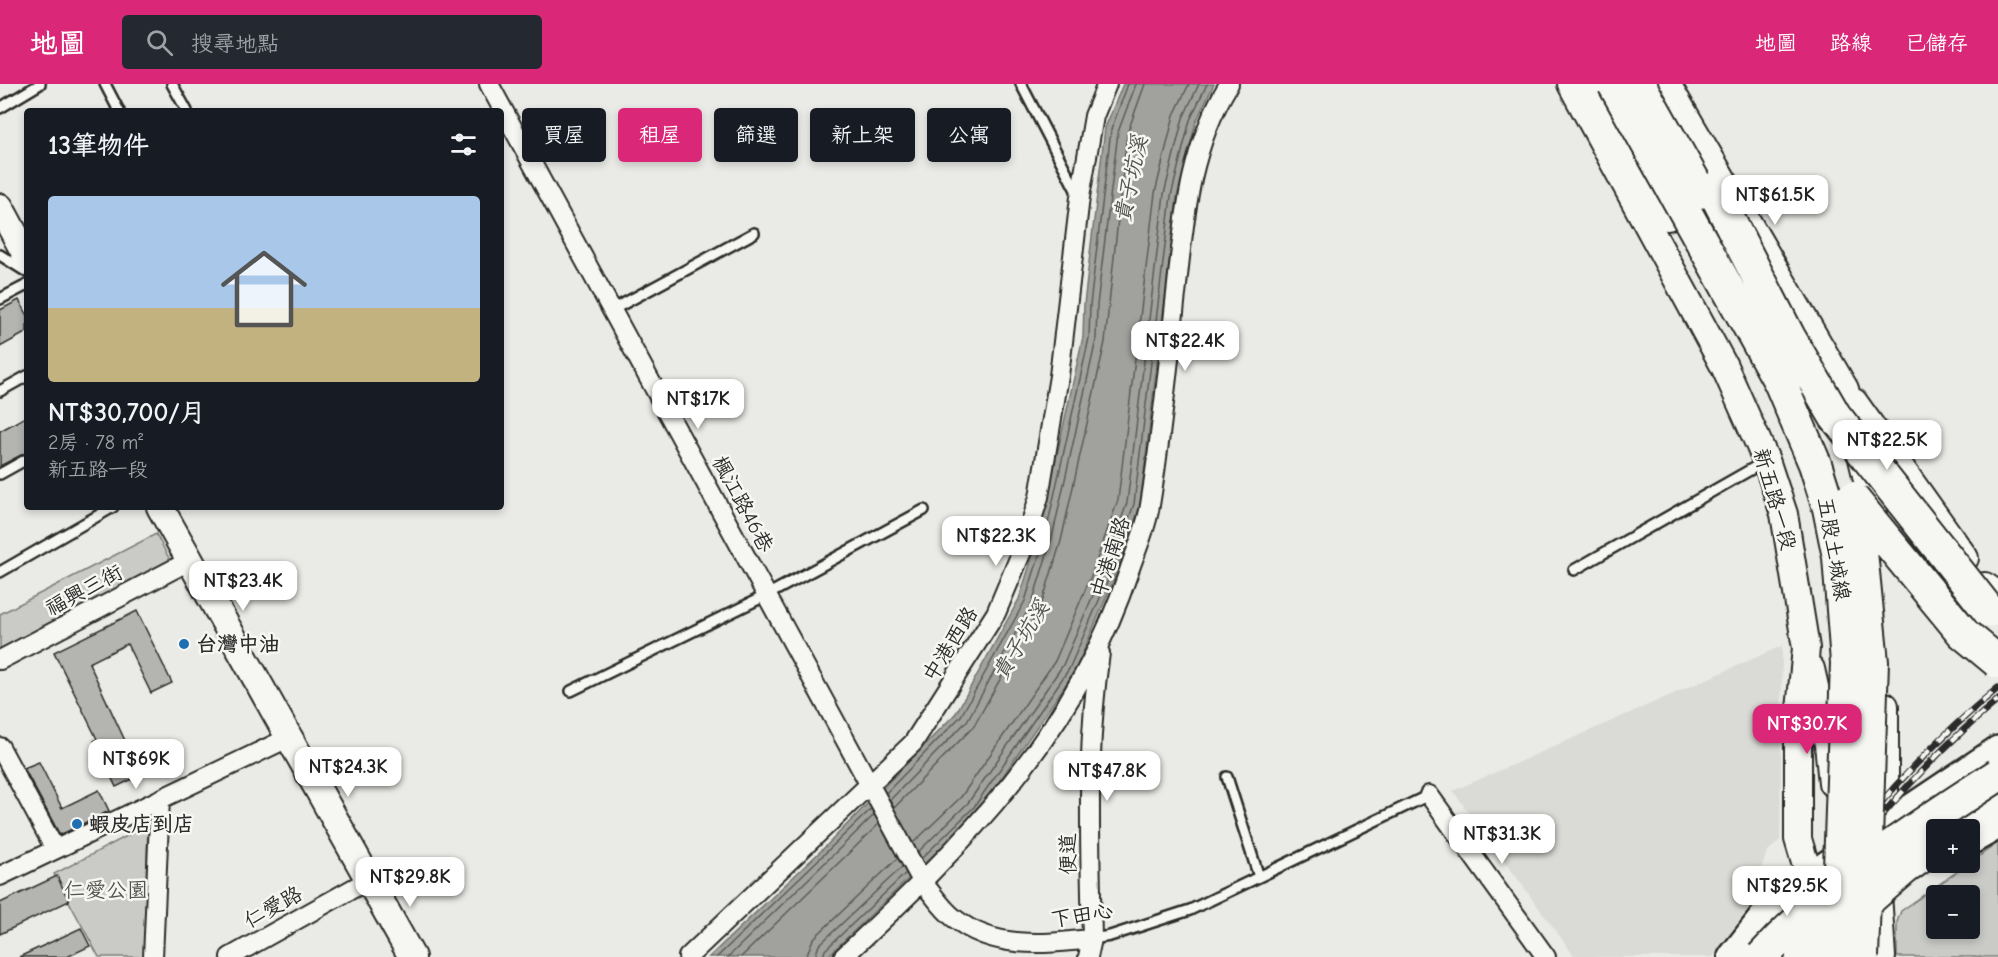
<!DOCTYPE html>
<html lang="zh-TW">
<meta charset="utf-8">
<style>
body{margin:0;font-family:"Comic Neue","LXGW WenKai TC",sans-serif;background:#242831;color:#f1f3f6;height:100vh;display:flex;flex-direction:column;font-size:22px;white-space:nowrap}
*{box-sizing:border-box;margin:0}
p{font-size:20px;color:#9ea1a6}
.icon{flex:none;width:33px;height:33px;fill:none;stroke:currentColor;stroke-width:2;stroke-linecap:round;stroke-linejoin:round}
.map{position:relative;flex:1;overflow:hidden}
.drawer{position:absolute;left:24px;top:24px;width:480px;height:402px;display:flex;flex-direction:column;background:#171b24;border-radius:6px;box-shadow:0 3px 9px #0003}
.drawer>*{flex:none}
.banner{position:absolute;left:522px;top:24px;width:570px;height:54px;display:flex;gap:12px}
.buttons{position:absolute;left:1926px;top:735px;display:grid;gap:12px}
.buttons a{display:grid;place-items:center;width:54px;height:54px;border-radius:6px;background:#171b24;box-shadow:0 3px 9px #0003;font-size:30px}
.price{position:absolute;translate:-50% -51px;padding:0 14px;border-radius:12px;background:#fff;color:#222;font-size:20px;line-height:39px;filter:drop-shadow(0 2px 3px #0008)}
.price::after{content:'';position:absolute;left:50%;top:36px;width:18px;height:14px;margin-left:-9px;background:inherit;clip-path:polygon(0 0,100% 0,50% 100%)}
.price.on{background:#db2777;color:#fff}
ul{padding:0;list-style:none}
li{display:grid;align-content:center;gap:12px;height:318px;padding:0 24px}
li span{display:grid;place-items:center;height:186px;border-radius:6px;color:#555}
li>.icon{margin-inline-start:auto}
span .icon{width:108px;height:108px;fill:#fffc;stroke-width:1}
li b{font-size:26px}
h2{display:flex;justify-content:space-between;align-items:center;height:72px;padding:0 24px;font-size:26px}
.tag{padding:0 21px;border-radius:6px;background:#171b24;box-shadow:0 3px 9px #0003;font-size:21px;line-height:54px}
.tag.on{background:#db2777;color:#fff}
header{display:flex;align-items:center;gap:36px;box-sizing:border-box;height:84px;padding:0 30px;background:#db2777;color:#fff}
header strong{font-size:28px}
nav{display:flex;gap:33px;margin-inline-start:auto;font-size:21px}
.search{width:420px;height:54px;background:#242831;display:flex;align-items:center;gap:15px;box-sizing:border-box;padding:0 21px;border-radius:6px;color:#9ea1a6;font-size:22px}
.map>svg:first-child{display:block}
</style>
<header>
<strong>地圖</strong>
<div class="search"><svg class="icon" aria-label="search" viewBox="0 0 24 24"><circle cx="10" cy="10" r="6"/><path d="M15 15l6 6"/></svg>搜尋地點</div>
<nav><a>地圖</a><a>路線</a><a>已儲存</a></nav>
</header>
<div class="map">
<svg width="1998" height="873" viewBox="0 0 1998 873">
<rect width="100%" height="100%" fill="#eaeae6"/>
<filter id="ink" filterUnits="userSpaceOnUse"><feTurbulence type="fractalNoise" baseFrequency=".0167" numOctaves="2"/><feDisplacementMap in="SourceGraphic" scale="12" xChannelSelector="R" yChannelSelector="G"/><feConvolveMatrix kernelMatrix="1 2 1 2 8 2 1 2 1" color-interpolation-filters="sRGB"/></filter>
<g filter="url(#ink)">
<!-- built -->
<path fill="#dadad6" d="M 1782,562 L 1780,756 L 1767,768 L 1760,788 L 1760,808 L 1713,873 L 1575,873 L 1453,707 Z"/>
<!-- green -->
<path fill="#cacac7" stroke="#7a7a79" stroke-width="1.5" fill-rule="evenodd" d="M 156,450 L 171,478 L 0,567 L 0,530 Z
M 148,741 L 144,873 L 99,873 L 54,790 Z
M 1998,759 L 1998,873 L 1897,873 L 1897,838 L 1901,827 ZM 1936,812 L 1970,812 L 1970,844 L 1936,844 Z"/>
<!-- water -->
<path fill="#a1a19e" stroke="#727270" stroke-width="1.5" d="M 1123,0 L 1214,0 L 1196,38 L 1177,113 L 1140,422 L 1112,500 L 1075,587 L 979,727 L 827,873 L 709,873 L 827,761 L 956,629 L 1019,515 L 1039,452 L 1083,253 L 1084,220 L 1105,44 Z"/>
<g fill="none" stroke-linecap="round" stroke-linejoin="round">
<!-- shore -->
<path stroke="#5a5a59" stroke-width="1.5" d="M 886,709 L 961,632 L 1025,517 L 1045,453 L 1089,254 L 1090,221 L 1111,46 L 1128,0
M 890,716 L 967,637 L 1032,519 L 1052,454 L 1096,256 L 1097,221 L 1118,48 L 1136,0
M 894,724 L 974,642 L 1041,522 L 1061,457 L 1105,258 L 1127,50 L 1145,0
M 913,759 L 961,713 L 1055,577 L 1091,492 L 1118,416 L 1155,109 L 1174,31 L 1189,0
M 918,768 L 968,719 L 1063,581 L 1100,495 L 1127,419 L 1164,110 L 1183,34 L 1199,0
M 922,774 L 974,723 L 1069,585 L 1107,498 L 1134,420 L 1171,112 L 1190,36 L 1207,0
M 717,873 L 871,725
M 728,873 L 874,731
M 741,873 L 879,740
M 806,873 L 813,855 L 898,774
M 815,873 L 819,861 L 902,783
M 823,873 L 825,866 L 906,789"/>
</g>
<!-- building -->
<path fill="#b4b4b1" stroke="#2b2b2b" stroke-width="1.5" d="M 19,216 L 27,230 L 27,248 L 0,263 L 0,226 Z
M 27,332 L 27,368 L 0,382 L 0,347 Z
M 137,527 L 172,599 L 151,609 L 127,560 L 89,579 L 141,691 L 116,703 L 94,657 L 97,655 L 54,568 Z
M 39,678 L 62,724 L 99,706 L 109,727 L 60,751 L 24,684 Z
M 57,792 L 69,817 L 0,850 L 0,819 Z
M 81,844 L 90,862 L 67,873 L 19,873 Z"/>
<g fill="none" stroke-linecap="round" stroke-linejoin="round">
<defs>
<path id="lane" d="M 105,0 L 119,27
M 172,0 L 187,27
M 1021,0 L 1078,110
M 0,24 L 40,0
M 0,171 L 27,188
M 0,215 L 27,201
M 612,226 L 754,149
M 0,307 L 27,292
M 0,390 L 27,375
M 1574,486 L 1764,378
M 0,488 L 113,423
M 571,607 L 767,511 L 924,426
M 1227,693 L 1259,793
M 1092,855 L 1110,852 L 1190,826 L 1429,711"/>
<path id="street" d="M 489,0 L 923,799 C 933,810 942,825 954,834 C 994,866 1044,860 1092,855
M 0,576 L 189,477
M 0,663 L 55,765
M 1429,711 L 1546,873
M 0,792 L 288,654
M 153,873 L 160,715
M 230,873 L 370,795
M 688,873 L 913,659 L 996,529 L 1022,467 L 1039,413 L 1059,292 L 1080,113 L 1094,32 L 1107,0
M 843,873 C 965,760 1075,650 1129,487 C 1136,466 1147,443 1150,421 C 1161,354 1168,286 1175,219 C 1184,141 1187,69 1229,0
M 1088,873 L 1092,855 C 1090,759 1086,664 1100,569"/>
<path id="secondary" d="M 1571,0 L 1724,282 L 1766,376 L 1784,430 L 1806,564 L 1798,647 L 1798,755 L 1809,792 L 1809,812
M 1667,0 L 1845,305 L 1872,416 L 1874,448
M 0,123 L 27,173
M 1854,318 L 1965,474
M 160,423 L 412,873
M 1985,502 L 1998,511
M 1811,585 L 1828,660 L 1832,699
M 1882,873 L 1878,809 L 1885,742 L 1885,622"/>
<path id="primary" d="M 1970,757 L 1998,741
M 1732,873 L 1779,813 L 1998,666"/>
<path id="highway" d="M 1596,0 L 1667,130
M 1961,746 L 1998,720"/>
</defs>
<!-- lane casing -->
<use href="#lane" stroke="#2b2b2b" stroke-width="14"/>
<!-- street casing -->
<use href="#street" stroke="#2b2b2b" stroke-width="22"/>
<!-- secondary casing -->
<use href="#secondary" stroke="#2b2b2b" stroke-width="30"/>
<!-- primary casing -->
<use href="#primary" stroke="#2b2b2b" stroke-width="32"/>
<!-- highway casing -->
<use href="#highway" stroke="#2b2b2b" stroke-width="36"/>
<!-- lane -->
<use href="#lane" stroke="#f6f6f2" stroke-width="9"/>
<!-- street -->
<use href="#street" stroke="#f6f6f2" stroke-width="18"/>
<!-- secondary -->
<use href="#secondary" stroke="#f6f6f2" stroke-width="26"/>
<!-- primary -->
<use href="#primary" stroke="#f6f6f2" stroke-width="27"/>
<!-- highway -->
<use href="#highway" stroke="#f6f6f2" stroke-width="32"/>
<defs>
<path id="rail" d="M 1764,873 C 1833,772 1903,682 1998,604
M 1775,873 C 1840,779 1909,689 1998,616"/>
</defs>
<!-- rail casing -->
<use href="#rail" stroke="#2b2b2b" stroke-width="7"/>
<!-- rail -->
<use href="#rail" stroke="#f6f6f2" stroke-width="4.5" stroke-dasharray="14" stroke-linecap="butt"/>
<defs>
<path id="highway-bridge" d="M 1614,0 L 1780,298 L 1815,380 L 1829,424 L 1839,473 L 1847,579 L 1837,873
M 1639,0 L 1700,108
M 1713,105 L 1789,253 L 1835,332 L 1989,527
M 1852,414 L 1963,549 L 1998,578
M 1848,417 L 1861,468 L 1872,578 L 1862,873
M 1762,873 C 1830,799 1914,745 1998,691
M 1802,873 L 1905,784 L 1936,762"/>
</defs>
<!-- highway-bridge casing -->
<use href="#highway-bridge" stroke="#2b2b2b" stroke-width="36" stroke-linecap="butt"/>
<!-- highway-bridge -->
<use href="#highway-bridge" stroke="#f6f6f2" stroke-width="32"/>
</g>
</g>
<!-- markers -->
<g fill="#1f6fb2" stroke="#f6f6f2" stroke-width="2">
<circle cx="184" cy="560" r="6"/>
<circle cx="77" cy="740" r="6"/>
</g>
<g text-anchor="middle" stroke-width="5" stroke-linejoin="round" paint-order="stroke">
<!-- street labels -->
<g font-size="21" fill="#2b2b2b" stroke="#f6f6f2">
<text transform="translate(1775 415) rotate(74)" y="7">新五路一段</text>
<text transform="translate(743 420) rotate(62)" y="7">楓江路46巷</text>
<text transform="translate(1834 465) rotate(80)" y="7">五股土城線</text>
<text transform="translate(1110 473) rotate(-72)" y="7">中港南路</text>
<text transform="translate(84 506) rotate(-28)" y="7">福興三街</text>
<text transform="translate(950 560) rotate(-58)" y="7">中港西路</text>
<text transform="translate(1068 770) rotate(-91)" y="7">便道</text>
<text transform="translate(273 823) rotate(-29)" y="7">仁愛路</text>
<text transform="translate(1082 831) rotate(-9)" y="7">下田心</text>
</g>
<!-- poi labels -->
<g font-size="21" font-weight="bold" fill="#2b2b2b" stroke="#f6f6f2" text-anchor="start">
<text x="196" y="567">台灣中油</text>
<text x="89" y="747">蝦皮店到店</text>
</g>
<!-- park labels -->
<g font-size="21" fill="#535352" stroke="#f6f6f2">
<text x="106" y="813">仁愛公園</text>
</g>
<!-- water labels -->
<g font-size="22" font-style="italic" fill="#545453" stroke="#f6f6f2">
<text transform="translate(1130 95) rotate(-78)" y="8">貴子坑溪</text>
<text transform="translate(1020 556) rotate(-59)" y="8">貴子坑溪</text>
</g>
</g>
</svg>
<div class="buttons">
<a>+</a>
<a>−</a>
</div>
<b class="price" style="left:1775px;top:142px">NT$61.5K</b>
<b class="price" style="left:1185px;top:288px">NT$22.4K</b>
<b class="price" style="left:698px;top:346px">NT$17K</b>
<b class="price" style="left:1887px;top:387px">NT$22.5K</b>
<b class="price" style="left:996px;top:483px">NT$22.3K</b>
<b class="price" style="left:243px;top:528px">NT$23.4K</b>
<b class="price on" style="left:1807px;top:671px">NT$30.7K</b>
<b class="price" style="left:136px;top:706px">NT$69K</b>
<b class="price" style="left:348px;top:714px">NT$24.3K</b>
<b class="price" style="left:1107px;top:718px">NT$47.8K</b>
<b class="price" style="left:1502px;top:781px">NT$31.3K</b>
<b class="price" style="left:410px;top:824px">NT$29.8K</b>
<b class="price" style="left:1787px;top:833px">NT$29.5K</b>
<div class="banner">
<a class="tag">買屋</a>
<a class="tag on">租屋</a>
<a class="tag">篩選</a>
<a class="tag">新上架</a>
<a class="tag">公寓</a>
</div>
<section class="drawer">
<h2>13筆物件<svg class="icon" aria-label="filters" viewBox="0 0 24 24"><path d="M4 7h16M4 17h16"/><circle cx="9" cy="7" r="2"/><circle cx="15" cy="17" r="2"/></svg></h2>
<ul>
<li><span style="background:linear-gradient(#a9c7e8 60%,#c2b280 0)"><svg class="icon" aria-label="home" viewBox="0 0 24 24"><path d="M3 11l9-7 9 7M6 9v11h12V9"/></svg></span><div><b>NT$30,700/月</b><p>2房 · 78 m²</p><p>新五路一段</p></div></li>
</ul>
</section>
</div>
